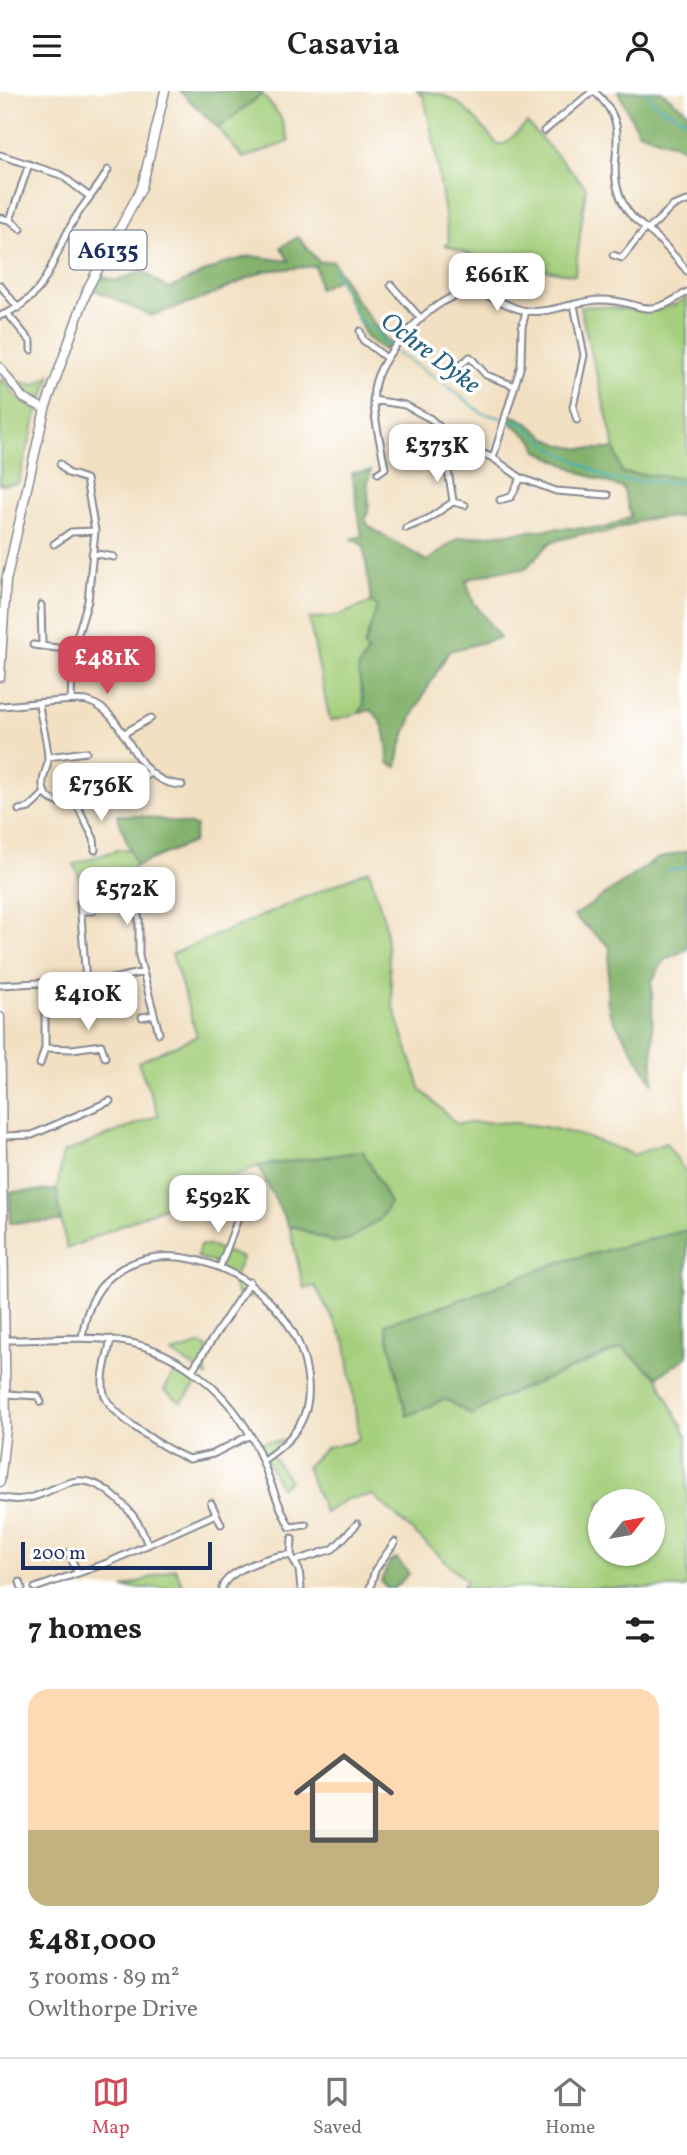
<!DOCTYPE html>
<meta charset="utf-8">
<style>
body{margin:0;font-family:Vollkorn,serif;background:#f6f6f6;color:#202124;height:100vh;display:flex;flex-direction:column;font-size:26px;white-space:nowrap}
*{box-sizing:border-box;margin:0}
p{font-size:23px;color:#757577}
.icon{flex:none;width:38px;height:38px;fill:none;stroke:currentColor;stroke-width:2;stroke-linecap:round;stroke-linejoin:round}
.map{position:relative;height:1497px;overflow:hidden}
.sheet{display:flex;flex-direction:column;background:#fff;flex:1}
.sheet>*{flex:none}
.needle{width:46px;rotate:59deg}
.tools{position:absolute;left:588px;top:1398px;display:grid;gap:14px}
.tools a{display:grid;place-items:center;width:77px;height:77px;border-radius:50%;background:#fff;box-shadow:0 2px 5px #0004;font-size:35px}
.scale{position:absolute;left:21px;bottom:18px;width:191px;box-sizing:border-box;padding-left:7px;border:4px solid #1b2f5e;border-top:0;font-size:19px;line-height:24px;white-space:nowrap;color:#1b2f5e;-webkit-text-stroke:5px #fff;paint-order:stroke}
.price{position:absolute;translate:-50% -60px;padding:0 16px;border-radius:14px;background:#fff;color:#222;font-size:23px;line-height:46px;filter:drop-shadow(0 2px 4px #0008)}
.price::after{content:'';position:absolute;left:50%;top:42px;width:21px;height:16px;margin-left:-10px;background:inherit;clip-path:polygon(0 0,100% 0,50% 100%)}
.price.active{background:#d1495b;color:#fff}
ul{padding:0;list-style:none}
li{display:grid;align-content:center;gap:14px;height:371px;padding:0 28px}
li+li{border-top:2px solid #e0e0e0}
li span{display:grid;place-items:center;height:217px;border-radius:21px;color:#555}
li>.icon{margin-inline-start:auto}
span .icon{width:126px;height:126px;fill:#fffc;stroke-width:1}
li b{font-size:30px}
h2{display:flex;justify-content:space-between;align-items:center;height:84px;padding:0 28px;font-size:30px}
header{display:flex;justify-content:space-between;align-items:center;height:91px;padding:0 28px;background:#fff;font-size:32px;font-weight:600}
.tabs{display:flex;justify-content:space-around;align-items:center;height:98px;border-top:2px solid #e0e0e0;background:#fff;font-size:19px;color:#757577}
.tabs a{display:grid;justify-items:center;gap:4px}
.tabs .active{color:#d1495b}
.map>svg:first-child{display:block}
</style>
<header><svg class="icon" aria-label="menu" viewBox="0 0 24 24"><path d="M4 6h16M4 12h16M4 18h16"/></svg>Casavia<svg class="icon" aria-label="person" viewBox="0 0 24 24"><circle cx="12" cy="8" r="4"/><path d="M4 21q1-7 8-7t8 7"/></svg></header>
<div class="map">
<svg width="687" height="1497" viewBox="0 0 687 1497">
<rect width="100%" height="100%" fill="#fff"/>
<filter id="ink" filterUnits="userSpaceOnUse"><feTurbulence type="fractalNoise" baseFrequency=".0143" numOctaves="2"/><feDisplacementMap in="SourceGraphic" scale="14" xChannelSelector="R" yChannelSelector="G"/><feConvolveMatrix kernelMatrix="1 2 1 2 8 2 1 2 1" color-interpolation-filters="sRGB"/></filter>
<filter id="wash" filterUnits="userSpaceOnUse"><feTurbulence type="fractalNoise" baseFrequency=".00686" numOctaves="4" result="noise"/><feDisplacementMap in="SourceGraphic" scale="28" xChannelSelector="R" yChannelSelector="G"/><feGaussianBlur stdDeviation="1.57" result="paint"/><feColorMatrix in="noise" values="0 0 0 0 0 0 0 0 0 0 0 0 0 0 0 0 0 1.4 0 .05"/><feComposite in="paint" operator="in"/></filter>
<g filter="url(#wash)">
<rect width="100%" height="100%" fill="#f2e0c2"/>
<!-- green -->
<path fill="#a4cf7c" stroke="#607f6d" stroke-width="2" fill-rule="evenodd" d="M 417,0 C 458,0 471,24 497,53 L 505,53 L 527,32 L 586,96 L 575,184 L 479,167 L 445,154 L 449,151 L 435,58 L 424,6 Z
M 262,3 L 280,25 L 289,51 L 243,67 L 218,37 Z
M 687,207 L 687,387 L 621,382 L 580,216 C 620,211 648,232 687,207 Z
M 51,284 L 44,306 L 38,309 L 24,304 L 14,290 L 35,294 Z
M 0,289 L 4,289 L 15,305 L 38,320 L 18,392 L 0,394 Z
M 371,511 L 378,515 L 364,556 L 368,560 L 358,578 L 364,615 L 359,622 L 330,630 L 309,528 L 337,525 Z
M 120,758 L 132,759 L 136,775 L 82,793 L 74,773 Z
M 369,779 L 385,832 L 393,914 L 416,984 L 421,999 L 457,1033 C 521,1026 575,1039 634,1064 L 666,1052 L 687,1083 L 687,1139 L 560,1171 L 452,1212 L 385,1233 L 407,1324 L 445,1308 L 472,1324 L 500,1307 L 622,1256 L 657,1286 L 687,1345 L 687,1494 L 684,1497 L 461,1497 L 467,1490 L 373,1404 L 347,1408 L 325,1422 L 306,1376 L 327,1356 L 350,1352 L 359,1347 L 346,1252 L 315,1195 L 304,1198 L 290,1138 L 293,1135 L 332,1151 L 348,1149 L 380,1128 L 363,1061 L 258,1075 L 67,1158 L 56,1104 L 63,1062 L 159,1024 L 138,971 L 197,945 L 172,863 ZM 600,1410 L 653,1410 L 653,1463 L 600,1463 Z
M 200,1154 L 212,1155 L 242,1167 L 234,1186 L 264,1206 L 245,1207 L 237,1203 L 231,1188 L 217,1181 L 213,1171 L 197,1166 Z
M 202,1253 L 210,1259 L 204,1271 L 207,1285 L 172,1262 Z
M 176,1277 L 198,1292 L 181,1311 L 164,1300 Z
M 284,1350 L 270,1362 L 290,1390 L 280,1396 L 258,1351 Z
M 175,1477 L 184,1497 L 123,1497 Z"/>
<!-- forest -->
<path fill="#83b26c" stroke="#4f7065" stroke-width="2" d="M 180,0 L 259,0 L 262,3 L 218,37 Z
M 618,0 L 661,0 L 687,20 L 687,58 L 638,41 Z
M 298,146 L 319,171 L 333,170 L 354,206 L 391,254 L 384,259 L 367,247 L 338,188 L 319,198 L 316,175 L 264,180 L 209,205 L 151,225 L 93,198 L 98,184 L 116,190 L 143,180 L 168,198 L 225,172 L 251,165 L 289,170 L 281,156 Z
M 511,324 C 531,330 533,339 549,348 C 568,360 593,358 615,358 L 622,382 L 687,387 L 687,425 L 645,428 L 605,442 L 581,443 L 551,451 L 525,478 L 497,480 L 466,489 L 473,510 L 500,547 L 449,560 C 429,596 401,635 397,676 L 388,672 C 388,652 386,631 371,619 L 359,622 L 364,614 L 358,578 L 368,560 L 364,557 L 377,515 L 371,511 L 364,455 L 352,448 L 362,445 L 352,382 L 371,380 C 363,397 374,410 365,429 L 370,436 L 427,470 L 458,447 L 561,437 L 605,437 L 631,426 L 623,397 L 584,383 L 538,360 L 534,350 L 510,331 Z
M 117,724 L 142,725 L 196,735 L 193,751 L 136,775 Z
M 687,760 L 687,858 L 664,869 L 652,890 L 653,992 L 610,923 L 607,908 L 610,856 L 574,825 L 657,768 Z
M 363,1060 L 390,1112 L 380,1128 L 348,1149 L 332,1151 L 293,1135 L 290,1138 L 258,1075 Z
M 57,1099 L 61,1130 L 10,1132 L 10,1101 Z
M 687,1139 L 687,1266 L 657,1286 L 622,1257 L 500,1307 L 472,1324 L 445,1308 L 407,1325 L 385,1233 L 452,1212 L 560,1171 Z
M 397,1468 L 409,1483 L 394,1497 L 387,1497 L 381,1490 L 390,1470 Z"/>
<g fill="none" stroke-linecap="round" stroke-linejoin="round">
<!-- stream -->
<path stroke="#3fb0b6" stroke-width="2" d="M 647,0 L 653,12 L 687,29
M 333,178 L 360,230 L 373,238 L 390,258
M 395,261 L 441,290 L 482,322 L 502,327
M 507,329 L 523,333 L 550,356 L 612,389 L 687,392
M 668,780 L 687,776"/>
</g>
</g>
<g filter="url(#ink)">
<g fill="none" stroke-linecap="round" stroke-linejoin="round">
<defs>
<path id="minor" d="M 594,0 C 640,42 599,67 624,114 C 632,130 646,136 658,148 C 669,158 678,169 687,180
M 544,40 L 593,0
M 0,64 L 61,84 L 90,106
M 0,127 L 10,129 L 21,138
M 10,129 L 29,73
M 648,139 L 673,115 L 687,110
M 613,164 L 622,167 L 645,138
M 0,194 L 18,217
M 391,194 L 421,228
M 574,214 L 584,264 L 573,316 L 577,329
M 7,222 L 31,251 L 31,259
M 0,225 C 51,205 49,170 74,129 C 84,111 99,97 108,79
M 360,240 L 363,249 L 385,266
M 459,275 L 470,266 L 486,284 L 515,295
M 373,309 L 405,314 L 431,328 L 456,351 L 493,367 L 521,387 L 556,400 L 608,404
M 493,367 L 521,274 L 522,236 L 526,220
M 60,373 L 68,382 L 86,388 L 95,440 L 88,510 L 73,559 L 71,609
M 378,382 L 385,377 C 381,352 372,323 374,298 C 378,264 436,201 472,201 C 492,202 508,218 527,220 C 552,223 577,209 601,209 C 644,209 641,232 687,201
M 500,409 L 511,406 L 521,387
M 453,411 L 465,414
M 406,437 L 428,428 L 453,411 C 451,388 441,371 456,351
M 54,453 L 71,441 L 95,440
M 92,462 L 114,466
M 41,514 L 42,553
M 33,554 L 73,559
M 39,614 C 41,631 48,650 48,668 C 48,677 42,685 43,694 C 44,715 74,715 88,710
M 0,615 C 17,614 75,607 87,610 C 132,623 129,692 182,694
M 123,643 L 151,627
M 48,666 L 86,661
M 136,696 L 149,681
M 77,714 L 94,748 L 95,759
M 19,719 L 29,717 L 45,702
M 124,785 L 139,828 L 139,865 L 143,881
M 80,811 L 86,890
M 81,820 L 93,820
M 0,894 L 113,888 L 143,881 L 159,942
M 142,926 L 153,924
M 45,957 L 72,958 L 101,954 L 105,966
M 40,973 L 45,957 L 45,893
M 3,1045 L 32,1044 L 110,1010
M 220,1176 L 240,1122
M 82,1247 C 99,1108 290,1165 307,1283 C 314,1324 296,1347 262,1370
M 111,1248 C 108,1264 100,1286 104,1302 C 108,1323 169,1361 189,1368 L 213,1363 L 250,1344
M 5,1249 C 41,1250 77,1244 113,1249 C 172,1255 224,1296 252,1347 C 267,1376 274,1408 290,1436 L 306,1434
M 192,1279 L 250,1191
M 6,1303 L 38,1305 L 41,1311
M 0,1406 C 49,1420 66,1367 110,1402 C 130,1418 139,1430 148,1454
M 211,1412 L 221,1433
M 69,1462 L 77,1481
M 291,1464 L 292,1447
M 295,1470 L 333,1458 L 357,1433
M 20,1491 L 22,1497
M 35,1497 L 107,1472 L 216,1423
M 222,1497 C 227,1479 273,1463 291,1464 L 299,1479 L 301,1497
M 370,1497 L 375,1479 L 395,1451"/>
<path id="secondary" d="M 0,276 L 23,307 L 45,318"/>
<path id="primary" d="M 0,586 L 6,490 L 45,318 L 88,197 L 142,96 L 165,0
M 0,926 L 6,1337 L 0,1391"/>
</defs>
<!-- minor casing -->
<use href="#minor" stroke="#868890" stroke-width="9"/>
<!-- secondary casing -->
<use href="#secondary" stroke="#868890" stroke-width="10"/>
<!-- primary casing -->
<use href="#primary" stroke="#868890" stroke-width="11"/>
<!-- minor -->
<use href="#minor" stroke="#fff" stroke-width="5"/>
<!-- secondary -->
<use href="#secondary" stroke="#fff" stroke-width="7"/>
<!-- primary -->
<use href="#primary" stroke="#fff" stroke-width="8"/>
</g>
</g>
<g text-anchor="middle" stroke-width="7" stroke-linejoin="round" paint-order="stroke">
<!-- shield labels -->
<rect fill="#fff" stroke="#5f6d8e" stroke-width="2" x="69.5" y="139.5" width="77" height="39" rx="5"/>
<g font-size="23" font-weight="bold" fill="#1b2f5e">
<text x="108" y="167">A6135</text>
</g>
<!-- water labels -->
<g font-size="26" font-style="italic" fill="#296381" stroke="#fff">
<text transform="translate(431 261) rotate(37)" y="9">Ochre Dyke</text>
</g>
</g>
</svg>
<div class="tools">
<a><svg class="needle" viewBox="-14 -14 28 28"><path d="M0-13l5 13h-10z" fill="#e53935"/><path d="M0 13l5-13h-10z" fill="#757577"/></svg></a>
</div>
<div class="scale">200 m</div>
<b class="price" style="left:497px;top:222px">£661K</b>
<b class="price" style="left:437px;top:393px">£373K</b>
<b class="price active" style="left:107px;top:605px">£481K</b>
<b class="price" style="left:101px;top:732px">£736K</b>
<b class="price" style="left:127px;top:836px">£572K</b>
<b class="price" style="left:88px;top:941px">£410K</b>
<b class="price" style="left:218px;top:1144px">£592K</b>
</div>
<section class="sheet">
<h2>7 homes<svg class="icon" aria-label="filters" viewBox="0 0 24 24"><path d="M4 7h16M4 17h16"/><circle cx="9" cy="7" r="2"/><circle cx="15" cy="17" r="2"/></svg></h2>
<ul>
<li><span style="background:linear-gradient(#ffd9b3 65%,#c2b280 0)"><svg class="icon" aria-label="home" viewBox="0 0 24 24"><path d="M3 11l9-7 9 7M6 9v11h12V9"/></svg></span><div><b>£481,000</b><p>3 rooms · 89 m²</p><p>Owlthorpe Drive</p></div></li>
</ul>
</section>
<nav class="tabs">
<a class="active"><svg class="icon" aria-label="map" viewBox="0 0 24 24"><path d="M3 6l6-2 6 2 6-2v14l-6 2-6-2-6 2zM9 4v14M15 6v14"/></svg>Map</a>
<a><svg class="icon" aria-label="saved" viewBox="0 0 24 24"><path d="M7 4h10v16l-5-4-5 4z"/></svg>Saved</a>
<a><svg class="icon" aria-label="home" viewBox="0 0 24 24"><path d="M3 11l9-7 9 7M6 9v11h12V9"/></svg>Home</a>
</nav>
